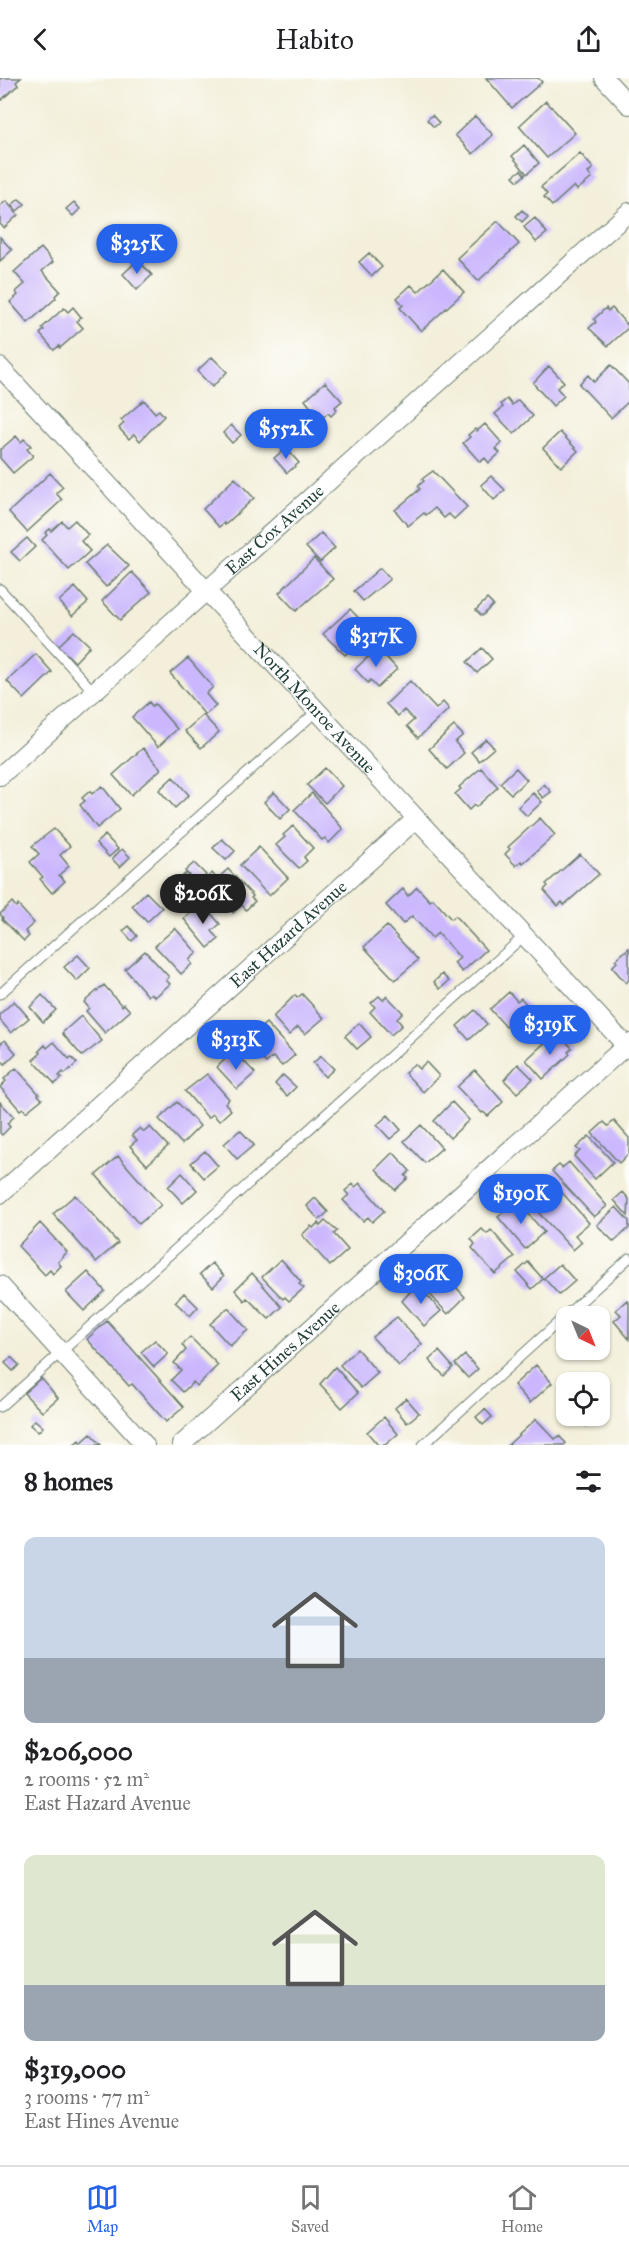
<!DOCTYPE html>
<meta charset="utf-8">
<style>
body{margin:0;font-family:"IM FELL Great Primer",serif;background:#f2f2f2;color:#202124;height:100vh;display:flex;flex-direction:column;font-size:22px;white-space:nowrap}
*{box-sizing:border-box;margin:0}
p{font-size:20px;color:#757577}
.icon{flex:none;width:33px;height:33px;fill:none;stroke:currentColor;stroke-width:2;stroke-linecap:round;stroke-linejoin:round}
.map{position:relative;height:1367px;overflow:hidden}
.sheet{display:flex;flex-direction:column;background:#fff;flex:1}
.sheet>*{flex:none}
.needle{width:39px;rotate:137deg}
.buttons{position:absolute;left:556px;top:1228px;display:grid;gap:12px}
.buttons a{display:grid;place-items:center;width:54px;height:54px;border-radius:12px;background:#fff;box-shadow:0 2px 4px #0004;font-size:30px}
.price{position:absolute;translate:-50% -51px;padding:0 14px;border-radius:21px;background:#2563eb;color:#fff;font-size:20px;line-height:39px;filter:drop-shadow(0 2px 3px #0008)}
.price::after{content:'';position:absolute;left:50%;top:36px;width:18px;height:14px;margin-left:-9px;background:inherit;clip-path:polygon(0 0,100% 0,50% 100%)}
.price.current{background:#222;color:#fff}
ul{padding:0;list-style:none}
li{display:grid;align-content:center;gap:12px;height:318px;padding:0 24px}
li span{display:grid;place-items:center;height:186px;border-radius:12px;color:#555}
li>.icon{margin-inline-start:auto}
span .icon{width:108px;height:108px;fill:#fffc;stroke-width:1}
li b{font-size:26px}
h2{display:flex;justify-content:space-between;align-items:center;height:72px;padding:0 24px;font-size:26px}
header{display:flex;justify-content:space-between;align-items:center;height:78px;padding:0 24px;background:#fff;font-size:27px;font-weight:600}
.tab-bar{display:flex;justify-content:space-around;align-items:center;height:84px;border-top:2px solid #e0e0e0;background:#fff;font-size:16px;color:#757577}
.tab-bar a{display:grid;justify-items:center;gap:3px}
.tab-bar .current{color:#2563eb}
.map>svg:first-child{display:block}
</style>
<header><svg class="icon" aria-label="back" viewBox="0 0 24 24"><path d="M15 5l-7 7 7 7"/></svg>Habito<svg class="icon" aria-label="share" viewBox="0 0 24 24"><path d="M12 15V3M7 8l5-5 5 5M5 13v7h14v-7"/></svg></header>
<div class="map">
<svg width="629" height="1367" viewBox="0 0 629 1367">
<rect width="100%" height="100%" fill="#fdfcf7"/>
<filter id="ink" filterUnits="userSpaceOnUse"><feTurbulence type="fractalNoise" baseFrequency=".0167" numOctaves="2"/><feDisplacementMap in="SourceGraphic" scale="12" xChannelSelector="R" yChannelSelector="G"/><feConvolveMatrix kernelMatrix="1 2 1 2 8 2 1 2 1" color-interpolation-filters="sRGB"/></filter>
<filter id="wash" filterUnits="userSpaceOnUse"><feTurbulence type="fractalNoise" baseFrequency=".008" numOctaves="4" result="noise"/><feDisplacementMap in="SourceGraphic" scale="24" xChannelSelector="R" yChannelSelector="G"/><feGaussianBlur stdDeviation="1.35" result="paint"/><feColorMatrix in="noise" values="0 0 0 0 0 0 0 0 0 0 0 0 0 0 0 0 0 1.4 0 .05"/><feComposite in="paint" operator="in"/></filter>
<g filter="url(#wash)">
<rect width="100%" height="100%" fill="#f3efda"/>
<g id="blocks">
<!-- building -->
<path fill="#cbb7fd" d="M 0,0 L 21,0 L 16,4 L 18,7 L 0,23 Z
M 486,0 L 538,0 L 542,4 L 512,30 Z
M 546,23 L 575,55 L 547,80 L 519,48 Z
M 432,37 L 439,45 L 434,49 L 427,42 Z
M 475,38 L 493,57 L 473,76 L 455,57 Z
M 524,67 L 539,85 L 527,96 L 512,78 Z
M 580,75 L 593,90 L 588,95 L 592,100 L 577,112 L 574,108 L 552,128 L 544,119 L 547,116 L 541,109 Z
M 521,92 L 525,97 L 518,103 L 513,98 Z
M 19,121 L 25,126 L 17,133 L 12,127 Z
M 6,123 L 18,137 L 4,150 L 0,146 L 0,128 Z
M 74,124 L 80,131 L 73,138 L 66,131 Z
M 522,132 L 528,138 L 522,144 L 516,138 Z
M 535,140 L 547,155 L 536,164 L 524,149 Z
M 498,143 L 519,166 L 478,203 L 457,180 Z
M 0,159 L 12,172 L 0,183 Z
M 41,170 L 53,184 L 42,193 L 60,213 L 55,218 L 56,220 L 28,245 L 10,224 L 18,217 L 16,214 L 25,206 L 14,194 Z
M 369,175 L 382,189 L 372,198 L 359,184 Z
M 138,182 L 152,197 L 137,212 L 123,196 Z
M 443,191 L 464,214 L 421,253 L 400,230 L 403,227 L 397,220 L 411,207 L 418,214 Z
M 73,229 L 81,239 L 77,243 L 83,250 L 60,270 L 59,268 L 54,272 L 40,256 L 44,252 L 42,250 L 64,230 L 68,234 Z
M 606,230 L 608,233 L 612,230 L 629,249 L 608,268 L 589,250 L 596,244 L 594,241 Z
M 212,279 L 227,294 L 212,309 L 197,293 Z
M 611,287 L 629,306 L 629,323 L 611,340 L 579,306 L 588,297 L 594,304 Z
M 549,288 L 564,304 L 557,310 L 564,318 L 553,328 L 533,305 Z
M 325,304 L 342,323 L 335,329 L 337,332 L 331,338 L 328,335 L 298,361 L 285,346 L 296,336 L 301,343 L 313,332 L 305,322 Z
M 507,321 L 512,327 L 518,322 L 533,338 L 514,356 L 495,336 L 503,329 L 501,326 Z
M 144,322 L 155,335 L 159,332 L 164,338 L 140,363 L 134,356 L 129,361 L 119,350 L 124,345 L 121,342 Z
M 485,346 L 502,365 L 496,371 L 500,375 L 489,385 L 485,380 L 480,384 L 463,365 L 470,359 L 468,357 L 475,351 L 477,353 Z
M 231,347 L 241,357 L 232,365 L 223,355 Z
M 560,354 L 578,373 L 561,389 L 543,370 Z
M 16,358 L 21,364 L 24,361 L 31,368 L 27,371 L 33,378 L 13,395 L 0,380 L 0,372 Z
M 286,370 L 299,385 L 287,395 L 274,380 Z
M 433,393 L 467,429 L 454,441 L 449,436 L 444,440 L 435,430 L 426,437 L 424,435 L 408,448 L 395,432 L 420,411 L 418,408 L 424,403 L 422,401 Z
M 50,395 L 63,409 L 56,415 L 62,422 L 27,454 L 9,434 Z
M 491,398 L 505,412 L 494,422 L 481,407 Z
M 235,400 L 254,420 L 225,447 L 224,445 L 219,449 L 203,431 Z
M 75,442 L 88,457 L 81,463 L 90,473 L 69,492 L 42,462 L 47,457 L 45,455 L 50,451 L 51,453 L 62,443 L 67,449 Z
M 321,455 L 335,470 L 320,484 L 306,469 Z
M 27,460 L 35,469 L 20,483 L 11,474 Z
M 107,467 L 129,488 L 106,509 L 85,486 Z
M 314,480 L 333,501 L 296,533 L 279,515 Z
M 380,490 L 390,501 L 363,523 L 354,513 Z
M 132,494 L 151,514 L 120,542 L 102,523 Z
M 75,509 L 88,524 L 72,538 L 59,523 Z
M 487,521 L 493,527 L 482,538 L 476,532 Z
M 350,531 L 371,553 L 345,577 L 323,556 Z
M 74,553 L 90,568 L 75,584 L 58,568 Z
M 378,570 L 397,591 L 377,610 L 370,602 L 368,605 L 355,591 Z
M 482,570 L 492,581 L 477,595 L 467,584 Z
M 36,576 L 52,594 L 24,621 L 7,603 Z
M 188,580 L 213,609 L 206,616 L 216,628 L 205,637 L 170,595 Z
M 410,603 L 436,631 L 443,624 L 449,631 L 418,660 L 407,648 L 414,642 L 404,632 L 398,638 L 386,626 Z
M 149,624 L 152,628 L 155,626 L 177,651 L 158,669 L 132,639 Z
M 203,637 L 219,654 L 201,670 L 185,653 Z
M 454,648 L 463,657 L 455,664 L 464,675 L 447,691 L 429,671 Z
M 486,661 L 494,670 L 479,683 L 471,674 Z
M 143,670 L 161,691 L 131,717 L 113,697 Z
M 325,690 L 342,708 L 325,725 L 307,707 Z
M 481,690 L 498,709 L 476,729 L 474,727 L 469,732 L 455,716 L 461,711 L 459,709 Z
M 516,690 L 527,702 L 511,716 L 500,705 Z
M 173,699 L 189,717 L 175,730 L 159,712 Z
M 544,706 L 551,714 L 543,720 L 537,713 Z
M 102,708 L 120,731 L 97,750 L 80,727 L 85,723 L 82,720 L 90,713 L 92,716 Z
M 274,714 L 290,731 L 280,741 L 264,724 Z
M 312,715 L 343,751 L 329,765 L 325,760 L 322,762 L 294,732 Z
M 533,715 L 542,724 L 527,738 L 518,729 Z
M 540,740 L 555,757 L 523,785 L 521,783 L 516,788 L 505,776 L 510,771 L 508,769 Z
M 293,748 L 313,770 L 304,779 L 307,783 L 299,790 L 276,767 L 285,759 L 283,757 Z
M 54,751 L 70,768 L 60,777 L 69,788 L 59,797 L 65,803 L 52,815 L 40,801 L 43,799 L 30,784 L 39,776 L 32,768 Z
M 105,757 L 118,771 L 109,779 L 96,765 Z
M 222,761 L 235,773 L 226,782 L 213,770 Z
M 259,769 L 288,800 L 269,818 L 240,787 Z
M 122,771 L 130,779 L 120,789 L 112,781 Z
M 580,776 L 599,796 L 564,827 L 562,824 L 558,828 L 544,812 L 548,808 L 546,806 Z
M 194,785 L 206,797 L 197,806 L 185,793 Z
M 228,791 L 253,818 L 251,820 L 255,823 L 246,832 L 242,827 L 233,835 L 205,802 L 212,795 L 217,801 Z
M 186,795 L 196,807 L 181,820 L 174,812 L 180,806 L 177,803 Z
M 417,809 L 430,823 L 433,821 L 451,841 L 455,838 L 486,872 L 462,894 L 454,885 L 460,880 L 438,855 L 432,860 L 412,838 L 403,846 L 386,827 L 403,811 L 408,818 Z
M 146,814 L 162,830 L 147,844 L 132,828 Z
M 12,824 L 16,829 L 18,827 L 34,845 L 25,853 L 29,858 L 24,863 L 2,841 L 3,840 L 0,836 Z
M 202,825 L 220,846 L 212,853 L 219,861 L 208,870 L 184,841 Z
M 129,848 L 137,858 L 132,863 L 123,853 Z
M 387,848 L 418,882 L 395,902 L 364,869 Z
M 175,850 L 197,875 L 189,882 L 192,886 L 181,896 L 155,868 Z
M 629,870 L 629,902 L 626,905 L 612,889 L 617,884 L 615,882 Z
M 145,873 L 169,899 L 166,902 L 170,906 L 155,919 L 151,915 L 148,918 L 125,891 Z
M 78,877 L 90,890 L 77,903 L 64,889 Z
M 442,896 L 449,903 L 440,911 L 434,904 Z
M 104,907 L 122,928 L 124,926 L 130,933 L 105,955 L 86,933 L 89,930 L 84,924 Z
M 509,914 L 517,923 L 521,920 L 528,928 L 525,931 L 526,932 L 506,949 L 490,931 Z
M 302,916 L 324,940 L 305,956 L 298,949 L 289,957 L 273,939 L 295,917 L 297,920 Z
M 42,917 L 56,932 L 43,944 L 30,929 Z
M 379,918 L 383,922 L 387,918 L 403,935 L 397,941 L 402,947 L 391,957 L 370,934 L 375,929 L 371,925 Z
M 14,923 L 29,940 L 11,955 L 0,942 L 0,936 Z
M 475,932 L 487,946 L 469,962 L 457,948 Z
M 81,938 L 102,963 L 82,978 L 62,955 Z
M 266,945 L 295,977 L 282,988 L 273,979 L 266,985 L 246,963 Z
M 359,945 L 371,959 L 357,971 L 345,958 Z
M 558,955 L 572,970 L 568,974 L 570,976 L 543,1001 L 526,982 L 552,958 L 553,959 Z
M 5,962 L 16,975 L 5,986 L 0,981 L 0,966 Z
M 54,964 L 69,981 L 71,979 L 77,985 L 65,996 L 63,994 L 59,998 L 62,1000 L 55,1006 L 33,982 L 41,975 L 39,973 L 45,967 L 47,970 Z
M 237,976 L 255,995 L 237,1011 L 217,989 L 229,978 L 231,981 Z
M 321,978 L 334,991 L 325,999 L 313,985 Z
M 426,984 L 439,998 L 423,1014 L 405,995 L 414,986 L 419,991 Z
M 518,986 L 533,1001 L 517,1015 L 504,1002 Z
M 16,990 L 39,1016 L 38,1017 L 42,1021 L 26,1034 L 23,1030 L 20,1032 L 0,1009 L 6,1003 L 4,1001 Z
M 475,992 L 503,1024 L 488,1038 L 483,1034 L 482,1035 L 457,1009 Z
M 207,996 L 229,1021 L 225,1025 L 231,1032 L 219,1043 L 213,1036 L 208,1040 L 185,1013 Z
M 283,997 L 296,1009 L 287,1018 L 275,1006 Z
M 0,1024 L 14,1039 L 7,1045 L 10,1049 L 2,1057 L 0,1055 Z
M 177,1024 L 200,1048 L 182,1066 L 159,1041 Z
M 452,1024 L 469,1042 L 450,1060 L 434,1043 Z
M 388,1037 L 401,1052 L 390,1061 L 377,1047 Z
M 614,1043 L 629,1060 L 629,1075 L 619,1085 L 592,1055 L 604,1044 L 608,1048 Z
M 421,1047 L 442,1070 L 425,1085 L 404,1063 Z
M 150,1049 L 168,1068 L 147,1087 L 130,1068 L 137,1062 L 132,1057 L 140,1050 L 144,1054 Z
M 240,1052 L 254,1067 L 237,1081 L 224,1066 Z
M 589,1058 L 613,1084 L 595,1101 L 574,1078 L 580,1073 L 576,1070 Z
M 205,1073 L 218,1088 L 204,1100 L 191,1085 Z
M 393,1074 L 410,1093 L 405,1098 L 408,1100 L 395,1112 L 376,1091 Z
M 118,1078 L 161,1127 L 139,1146 L 96,1097 Z
M 569,1084 L 607,1128 L 594,1139 L 552,1093 L 559,1087 L 562,1090 Z
M 182,1095 L 197,1112 L 183,1125 L 168,1109 Z
M 360,1105 L 384,1133 L 372,1144 L 368,1139 L 363,1143 L 343,1122 L 349,1117 L 345,1113 L 353,1106 L 355,1109 Z
M 559,1111 L 589,1145 L 575,1157 L 582,1164 L 573,1172 L 536,1132 Z
M 623,1114 L 629,1121 L 628,1138 L 614,1122 Z
M 75,1117 L 118,1165 L 96,1184 L 53,1136 Z
M 315,1120 L 328,1134 L 319,1142 L 307,1128 Z
M 516,1122 L 544,1154 L 525,1171 L 498,1139 Z
M 616,1129 L 629,1143 L 629,1150 L 614,1164 L 597,1147 Z
M 325,1143 L 337,1153 L 334,1156 L 348,1172 L 330,1188 L 302,1157 L 311,1148 L 313,1150 L 318,1145 L 320,1148 Z
M 40,1145 L 67,1174 L 58,1184 L 61,1188 L 53,1196 L 50,1192 L 45,1197 L 18,1168 Z
M 482,1151 L 487,1156 L 491,1152 L 515,1179 L 495,1196 L 472,1170 L 475,1166 L 471,1161 Z
M 281,1181 L 301,1204 L 299,1206 L 304,1210 L 289,1223 L 285,1219 L 283,1221 L 262,1199 Z
M 528,1184 L 543,1201 L 532,1211 L 517,1194 Z
M 212,1185 L 224,1198 L 213,1209 L 200,1196 Z
M 560,1186 L 575,1203 L 559,1217 L 544,1200 Z
M 438,1192 L 443,1197 L 444,1196 L 465,1219 L 448,1236 L 425,1211 L 427,1210 L 423,1205 Z
M 88,1194 L 105,1213 L 84,1233 L 66,1214 Z
M 252,1195 L 282,1229 L 269,1241 L 247,1220 L 245,1223 L 235,1212 Z
M 417,1206 L 441,1233 L 424,1248 L 402,1223 Z
M 184,1215 L 198,1229 L 190,1238 L 175,1224 Z
M 627,1222 L 629,1225 L 629,1261 L 614,1243 L 621,1237 L 616,1232 Z
M 228,1230 L 248,1252 L 230,1268 L 210,1246 Z
M 397,1239 L 422,1266 L 399,1288 L 372,1259 Z
M 107,1243 L 184,1329 L 166,1344 L 132,1306 L 129,1308 L 87,1261 Z
M 190,1259 L 218,1287 L 197,1308 L 193,1304 L 183,1314 L 171,1302 L 181,1292 L 174,1285 L 186,1272 L 182,1267 Z
M 155,1262 L 168,1276 L 154,1289 L 141,1274 Z
M 357,1271 L 378,1295 L 361,1310 L 340,1287 Z
M 439,1273 L 453,1289 L 444,1298 L 429,1282 Z
M 465,1277 L 478,1291 L 468,1300 L 455,1286 Z
M 11,1279 L 19,1287 L 13,1293 L 5,1285 Z
M 536,1287 L 552,1305 L 530,1325 L 514,1307 Z
M 335,1289 L 358,1315 L 342,1330 L 320,1306 Z
M 41,1300 L 58,1320 L 42,1334 L 24,1315 Z
M 406,1320 L 419,1335 L 407,1345 L 395,1330 Z
M 485,1331 L 492,1339 L 483,1347 L 476,1339 Z
M 573,1338 L 598,1338 L 587,1349 L 582,1344 L 580,1346 Z
M 384,1339 L 398,1356 L 385,1367 L 378,1367 L 367,1354 Z
M 536,1341 L 555,1361 L 559,1358 L 566,1365 L 564,1367 L 508,1367 Z
M 35,1342 L 43,1349 L 38,1354 L 30,1347 Z
M 91,1356 L 101,1367 L 73,1367 L 79,1362 L 81,1365 Z"/>
</g>
</g>
<g filter="url(#ink)">
<use href="#blocks" fill-opacity="0" stroke="#697b6e" stroke-width="1.5"/>
<g fill="none" stroke-linecap="round" stroke-linejoin="round">
<defs>
<path id="service" d="M 0,511 L 94,614
M 0,916 L 317,633
M 0,1329 L 524,858
M 423,1367 L 629,1180"/>
<g id="minor">
<path d="M 604,0 L 629,27"/>
<path id="s1" d="M 0,289 L 629,971"/>
<path id="s2" d="M 0,698 L 629,134"/>
<path id="s3" d="M 0,1116 L 416,741"/>
<path d="M 0,1207 L 145,1367"/>
<path id="s4" d="M 181,1367 L 629,965"/>
</g>
</defs>
<!-- service casing -->
<use href="#service" stroke="#697b6e" stroke-width="11"/>
<!-- minor casing -->
<use href="#minor" stroke="#697b6e" stroke-width="20"/>
<!-- service -->
<use href="#service" stroke="#fff" stroke-width="9"/>
<!-- minor -->
<use href="#minor" stroke="#fff" stroke-width="18"/>
</g>
</g>
<g text-anchor="middle" stroke-width="6" stroke-linejoin="round" paint-order="stroke">
<!-- street labels -->
<g font-size="18" fill="#1f3d34" stroke="#fdfcf7">
<text dy="6" stroke="none"><textPath href="#s2" startOffset="369">East Cox Avenue</textPath></text>
<text dy="6" stroke="none"><textPath href="#s1" startOffset="464">North Monroe Avenue</textPath></text>
<text dy="6" stroke="none"><textPath href="#s3" startOffset="388">East Hazard Avenue</textPath></text>
<text dy="6" stroke="none"><textPath href="#s4" startOffset="140">East Hines Avenue</textPath></text>
</g>
</g>
</svg>
<div class="buttons">
<a><svg class="needle" viewBox="-14 -14 28 28"><path d="M0-13l5 13h-10z" fill="#e53935"/><path d="M0 13l5-13h-10z" fill="#757577"/></svg></a>
<a><svg class="icon" aria-label="locate" viewBox="0 0 24 24"><circle cx="12" cy="12" r="6"/><path d="M12 2v4M12 18v4M2 12h4M18 12h4"/></svg></a>
</div>
<b class="price" style="left:137px;top:197px">$325K</b>
<b class="price" style="left:286px;top:382px">$552K</b>
<b class="price" style="left:376px;top:590px">$317K</b>
<b class="price current" style="left:203px;top:847px">$206K</b>
<b class="price" style="left:550px;top:978px">$319K</b>
<b class="price" style="left:236px;top:993px">$313K</b>
<b class="price" style="left:521px;top:1147px">$190K</b>
<b class="price" style="left:421px;top:1227px">$306K</b>
</div>
<section class="sheet">
<h2>8 homes<svg class="icon" aria-label="filters" viewBox="0 0 24 24"><path d="M4 7h16M4 17h16"/><circle cx="9" cy="7" r="2"/><circle cx="15" cy="17" r="2"/></svg></h2>
<ul>
<li><span style="background:linear-gradient(#c9d6e8 65%,#9aa5b1 0)"><svg class="icon" aria-label="home" viewBox="0 0 24 24"><path d="M3 11l9-7 9 7M6 9v11h12V9"/></svg></span><div><b>$206,000</b><p>2 rooms · 52 m²</p><p>East Hazard Avenue</p></div></li>
<li><span style="background:linear-gradient(#dfe7d0 70%,#9aa5b1 0)"><svg class="icon" aria-label="home" viewBox="0 0 24 24"><path d="M3 11l9-7 9 7M6 9v11h12V9"/></svg></span><div><b>$319,000</b><p>3 rooms · 77 m²</p><p>East Hines Avenue</p></div></li>
</ul>
</section>
<nav class="tab-bar">
<a class="current"><svg class="icon" aria-label="map" viewBox="0 0 24 24"><path d="M3 6l6-2 6 2 6-2v14l-6 2-6-2-6 2zM9 4v14M15 6v14"/></svg>Map</a>
<a><svg class="icon" aria-label="saved" viewBox="0 0 24 24"><path d="M7 4h10v16l-5-4-5 4z"/></svg>Saved</a>
<a><svg class="icon" aria-label="home" viewBox="0 0 24 24"><path d="M3 11l9-7 9 7M6 9v11h12V9"/></svg>Home</a>
</nav>
